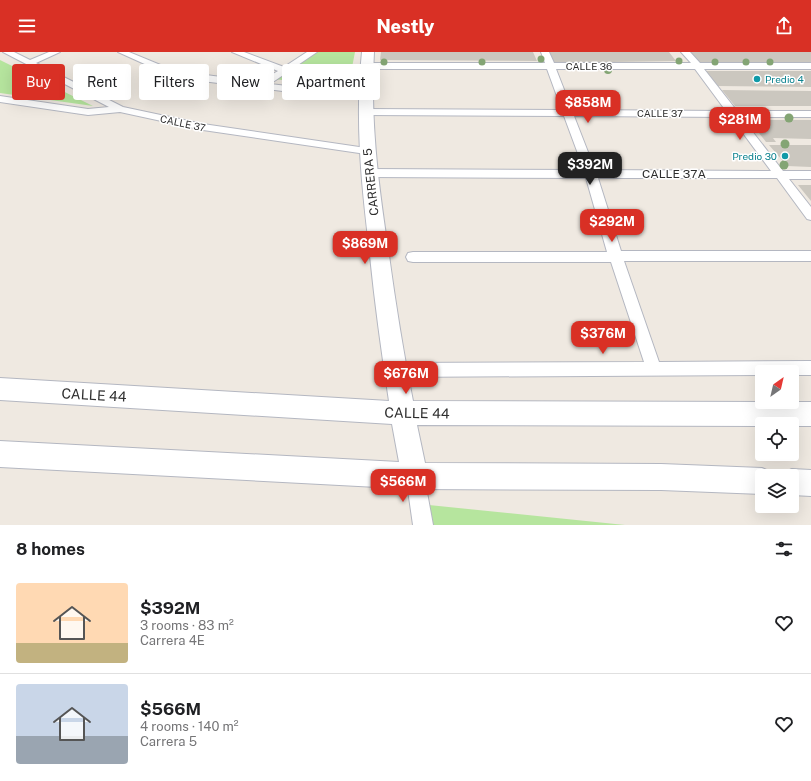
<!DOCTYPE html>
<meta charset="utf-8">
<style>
body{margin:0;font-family:"Public Sans",sans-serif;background:#f6f6f6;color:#202124;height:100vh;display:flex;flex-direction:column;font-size:15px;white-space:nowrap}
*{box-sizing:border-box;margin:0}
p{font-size:13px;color:#757577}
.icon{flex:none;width:22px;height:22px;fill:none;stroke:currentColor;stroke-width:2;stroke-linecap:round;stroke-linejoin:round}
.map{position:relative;height:473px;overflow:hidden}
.drawer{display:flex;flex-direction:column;background:#fff;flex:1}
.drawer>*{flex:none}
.hud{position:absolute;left:12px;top:12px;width:400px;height:36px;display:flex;gap:8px}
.needle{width:26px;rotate:34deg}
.controls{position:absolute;left:755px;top:313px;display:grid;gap:8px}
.controls a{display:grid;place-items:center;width:44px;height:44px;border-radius:4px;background:#fff;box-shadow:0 4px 16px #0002;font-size:20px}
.price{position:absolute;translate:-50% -34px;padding:0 9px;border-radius:8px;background:#d93025;color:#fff;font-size:13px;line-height:26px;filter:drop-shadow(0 1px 2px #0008)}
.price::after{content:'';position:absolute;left:50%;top:24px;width:12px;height:9px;margin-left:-6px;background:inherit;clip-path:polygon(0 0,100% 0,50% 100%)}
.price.on{background:#222;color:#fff}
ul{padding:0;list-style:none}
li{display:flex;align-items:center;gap:12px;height:100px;padding:0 16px}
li+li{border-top:1px solid #e0e0e0}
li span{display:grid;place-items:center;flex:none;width:112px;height:80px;border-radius:4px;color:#555}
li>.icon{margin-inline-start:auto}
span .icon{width:48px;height:48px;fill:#fffc;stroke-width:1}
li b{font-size:17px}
h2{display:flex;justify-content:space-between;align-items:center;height:48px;padding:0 16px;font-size:17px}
.chip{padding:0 14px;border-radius:4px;background:#fff;box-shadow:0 4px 16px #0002;font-size:14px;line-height:36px}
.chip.on{background:#d93025;color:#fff}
header{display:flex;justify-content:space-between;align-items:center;height:52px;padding:0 16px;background:#d93025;color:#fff;font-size:18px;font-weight:800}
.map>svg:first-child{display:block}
</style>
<header><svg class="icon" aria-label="menu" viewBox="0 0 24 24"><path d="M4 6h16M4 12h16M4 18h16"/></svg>Nestly<svg class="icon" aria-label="share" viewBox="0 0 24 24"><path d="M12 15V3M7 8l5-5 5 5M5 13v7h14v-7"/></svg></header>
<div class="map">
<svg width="811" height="473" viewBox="0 0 811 473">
<rect width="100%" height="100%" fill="#efe9e1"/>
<!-- green -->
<path fill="#b6e59e" d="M 317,0 L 355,0 L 348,36 L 274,27 Z
M 0,8 L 93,54 L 0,41 Z
M 419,452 L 625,473 L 421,473 Z"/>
<!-- building -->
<path fill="#cbc7bf" d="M 381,0 L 533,0 L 537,9 L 380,8 Z
M 547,0 L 669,0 L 676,9 L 552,11 Z
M 689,0 L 811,0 L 811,11 L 697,11 Z
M 705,19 L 811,19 L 811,35 L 718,34 Z
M 722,38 L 811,39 L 811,54 L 735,54 Z
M 749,68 L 811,68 L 811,87 L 773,86 L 776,90 L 766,90 Z
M 769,93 L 811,93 L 811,115 L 787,114 Z
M 798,133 L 811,133 L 811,149 Z"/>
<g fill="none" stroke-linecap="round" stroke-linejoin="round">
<defs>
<path id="street" d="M 3,0 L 14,0 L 30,8 L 49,0 L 60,0 L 36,11 L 123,55 L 203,72 L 366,96 L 371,99 L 366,102 L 203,78 L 120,60 L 88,63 L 0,50 L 0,44 L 88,57 L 109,55 Z
M 118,0 L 129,0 L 175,19 L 259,30 L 278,19 L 232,0 L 244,0 L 284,15 L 307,0 L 317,0 L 270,32 L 340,40 L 345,43 L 340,46 L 186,27 L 169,23 Z
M 541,0 L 549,0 L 554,11 L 691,11 L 681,0 L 690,0 L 700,11 L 811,11 L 811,17 L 704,17 L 737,59 L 811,59 L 811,65 L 741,65 L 783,119 L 811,119 L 811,127 L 789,127 L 811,155 L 811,168 L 807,167 L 777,126 L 598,126 L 621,199 L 811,199 L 811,209 L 624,209 L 659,310 L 811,309 L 811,323 L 792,323 L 792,320 L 762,320 L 762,323 L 395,325 L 389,323 L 387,318 L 389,313 L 395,311 L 644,310 L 611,210 L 413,210 L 408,209 L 406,205 L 408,201 L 413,200 L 607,200 L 586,126 L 369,125 L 365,124 L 363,121 L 365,118 L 369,117 L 584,118 L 564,64 L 365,63 L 360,60 L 365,57 L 562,58 L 547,17 L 367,17 L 363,14 L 367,11 L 545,11 ZM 556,17 L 695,17 L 726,59 L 572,58 ZM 574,64 L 731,65 L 771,119 L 595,118 Z
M 415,415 L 422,417 L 424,424 L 433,473 L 413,473 L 406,424 L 408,417 Z"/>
<path id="secondary" d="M 362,0 L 374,0 C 370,66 378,131 388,196 C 395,248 403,299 413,349 L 811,350 L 811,374 L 792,374 L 792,372 L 762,372 L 762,374 L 417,373 L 425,411 L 661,412 L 762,416 L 771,420 L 773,424 L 762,424 L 762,442 L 661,438 L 415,437 L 0,415 L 0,389 L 399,410 L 392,372 L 0,348 L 0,326 L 389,349 C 381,297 374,246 369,194 C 361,129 355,65 362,0 Z
M 792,417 L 811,418 L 811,444 L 792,443 L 792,424 L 781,424 L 783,421 Z"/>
</defs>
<!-- street casing -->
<use href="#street" stroke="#b4b7c1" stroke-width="2"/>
<!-- secondary casing -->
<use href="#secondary" stroke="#b4b7c1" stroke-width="2"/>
<!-- street -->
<use href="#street" fill="#fff" fill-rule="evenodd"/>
<!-- secondary -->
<use href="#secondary" fill="#fff" fill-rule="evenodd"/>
</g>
<!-- trees -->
<g fill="#84a574">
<circle cx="541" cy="7" r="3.5"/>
<circle cx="679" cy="9" r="3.5"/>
<circle cx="384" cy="10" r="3.5"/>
<circle cx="482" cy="10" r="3.5"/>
<circle cx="715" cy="10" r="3.5"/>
<circle cx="746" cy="10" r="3.5"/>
<circle cx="770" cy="10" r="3.5"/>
<circle cx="608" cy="18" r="4"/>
<circle cx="789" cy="66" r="4.5"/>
<circle cx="785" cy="92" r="4.5"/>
<circle cx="784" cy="113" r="4.5"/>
</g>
<!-- markers -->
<g fill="#0f9aa8" stroke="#fff" stroke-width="1.5">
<circle cx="757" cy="27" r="4"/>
<circle cx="785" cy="104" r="4"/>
</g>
<g text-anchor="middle" stroke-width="3" stroke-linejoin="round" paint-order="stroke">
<!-- far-street labels -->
<g font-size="10" fill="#2e2e2e" stroke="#fff">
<text x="589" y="18">CALLE 36</text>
<text x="660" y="65">CALLE 37</text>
<text transform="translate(183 71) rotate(12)" y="4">CALLE 37</text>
</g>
<!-- far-culture labels -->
<g font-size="10" fill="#0d838f" stroke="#fff" text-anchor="start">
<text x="765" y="31">Predio 4</text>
<text x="777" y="108" text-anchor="end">Predio 30</text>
</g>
<!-- street labels -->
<g font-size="12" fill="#2e2e2e" stroke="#fff">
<text x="674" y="126">CALLE 37A</text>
<text transform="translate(371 130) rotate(-96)" y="4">CARRERA 5</text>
</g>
<!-- near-street labels -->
<g font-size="14" fill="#2e2e2e" stroke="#fff">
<text transform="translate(94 343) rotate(3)" y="5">CALLE 44</text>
<text transform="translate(417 361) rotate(1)" y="5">CALLE 44</text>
</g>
</g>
</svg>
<div class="controls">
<a><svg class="needle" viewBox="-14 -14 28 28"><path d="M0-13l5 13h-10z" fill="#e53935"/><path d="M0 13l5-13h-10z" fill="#757577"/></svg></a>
<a><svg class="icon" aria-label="locate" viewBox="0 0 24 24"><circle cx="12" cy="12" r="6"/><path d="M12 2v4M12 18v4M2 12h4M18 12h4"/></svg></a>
<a><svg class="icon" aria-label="layers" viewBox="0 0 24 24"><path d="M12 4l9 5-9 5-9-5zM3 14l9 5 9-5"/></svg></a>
</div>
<b class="price" style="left:588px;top:72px">$858M</b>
<b class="price" style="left:740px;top:89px">$281M</b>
<b class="price on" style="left:590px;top:134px">$392M</b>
<b class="price" style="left:612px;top:191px">$292M</b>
<b class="price" style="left:365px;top:213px">$869M</b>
<b class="price" style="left:603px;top:303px">$376M</b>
<b class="price" style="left:406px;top:343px">$676M</b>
<b class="price" style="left:403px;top:451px">$566M</b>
<div class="hud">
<a class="chip on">Buy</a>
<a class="chip">Rent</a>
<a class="chip">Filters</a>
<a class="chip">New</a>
<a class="chip">Apartment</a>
</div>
</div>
<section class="drawer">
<h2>8 homes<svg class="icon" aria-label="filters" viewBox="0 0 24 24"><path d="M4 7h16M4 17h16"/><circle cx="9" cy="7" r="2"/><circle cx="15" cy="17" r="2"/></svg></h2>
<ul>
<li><span style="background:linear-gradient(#ffd9b3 75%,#c2b280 0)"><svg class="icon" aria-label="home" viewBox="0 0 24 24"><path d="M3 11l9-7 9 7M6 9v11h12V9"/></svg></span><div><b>$392M</b><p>3 rooms · 83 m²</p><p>Carrera 4E</p></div><svg class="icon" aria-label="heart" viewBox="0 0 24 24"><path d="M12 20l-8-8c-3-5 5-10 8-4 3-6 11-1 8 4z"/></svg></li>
<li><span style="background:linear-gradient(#c9d6e8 65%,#9aa5b1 0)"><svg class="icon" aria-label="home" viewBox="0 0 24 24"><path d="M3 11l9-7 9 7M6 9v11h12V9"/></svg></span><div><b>$566M</b><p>4 rooms · 140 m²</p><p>Carrera 5</p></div><svg class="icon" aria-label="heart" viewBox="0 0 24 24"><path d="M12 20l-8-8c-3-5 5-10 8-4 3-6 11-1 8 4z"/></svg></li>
</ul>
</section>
